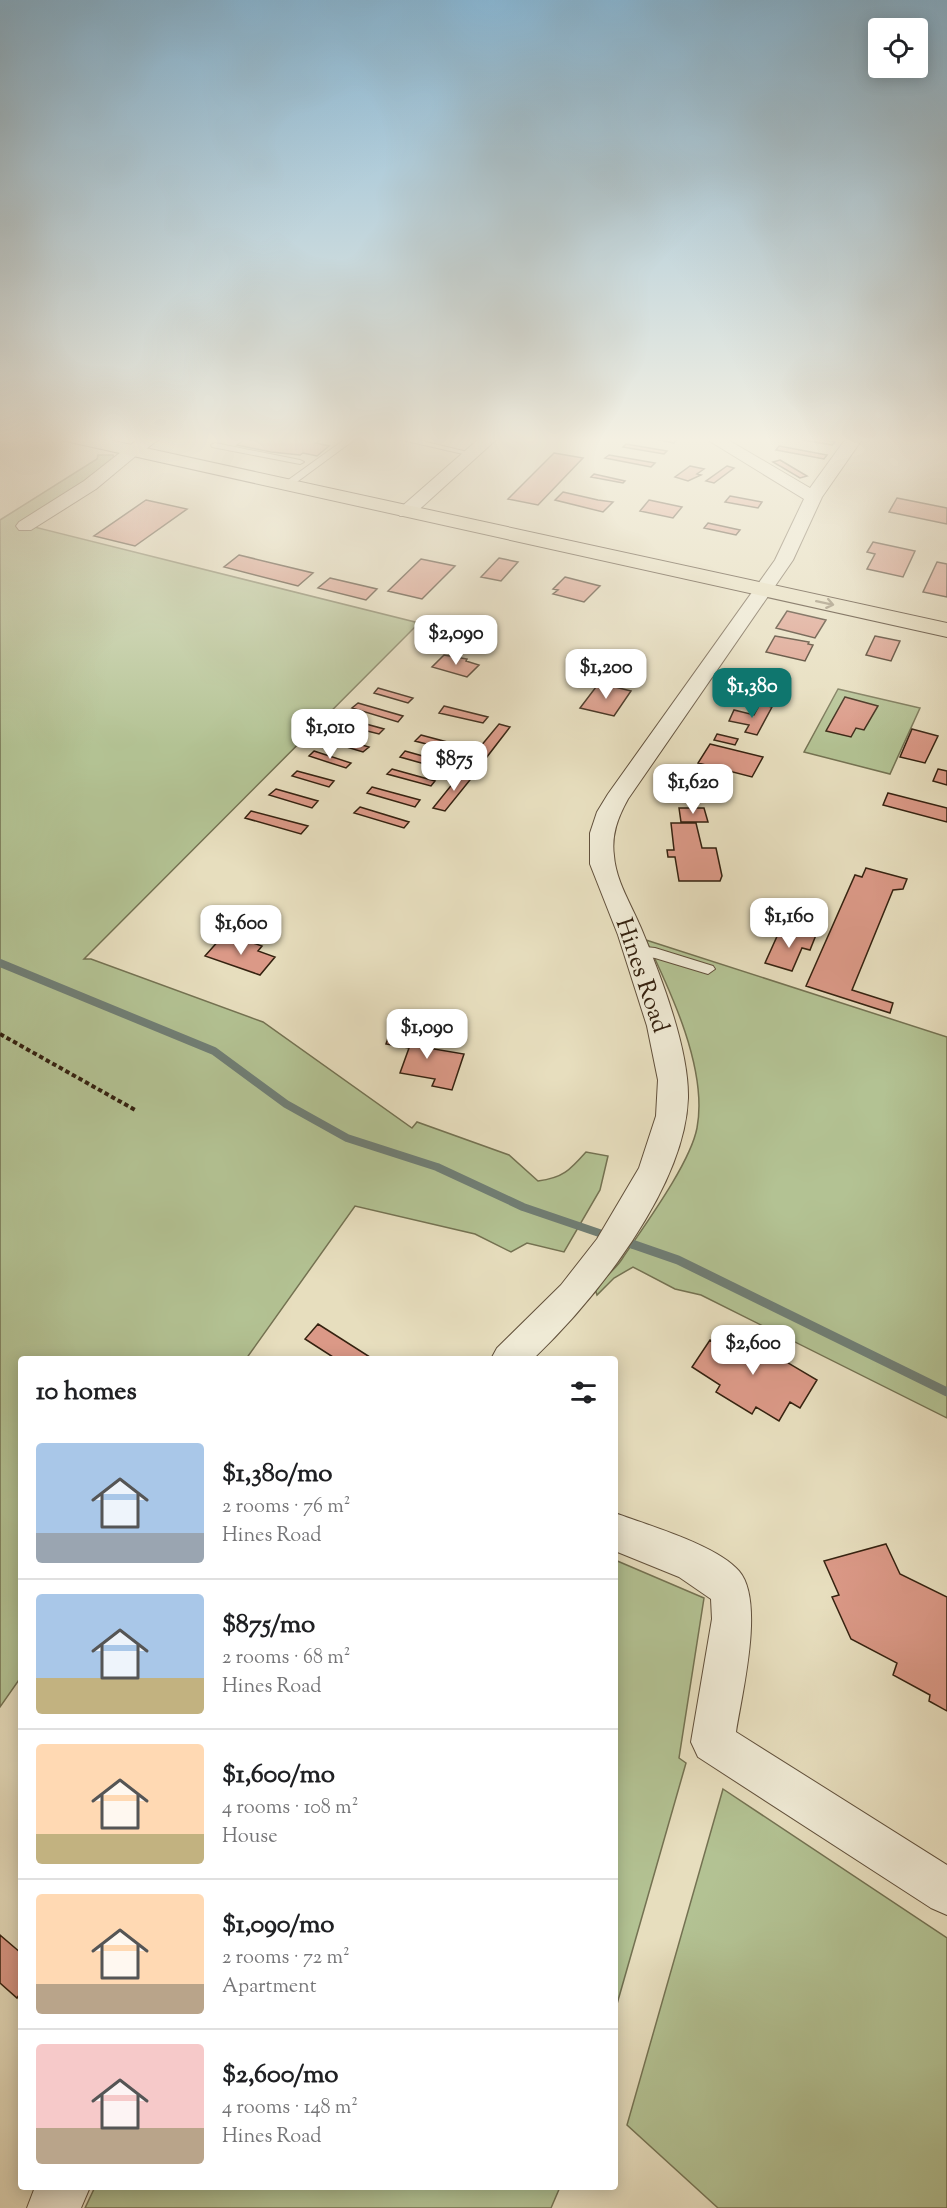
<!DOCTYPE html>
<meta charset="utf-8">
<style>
body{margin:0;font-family:"Sorts Mill Goudy",serif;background:#f2f2f2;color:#202124;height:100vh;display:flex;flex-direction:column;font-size:22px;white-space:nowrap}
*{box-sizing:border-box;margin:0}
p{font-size:20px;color:#757577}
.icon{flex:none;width:33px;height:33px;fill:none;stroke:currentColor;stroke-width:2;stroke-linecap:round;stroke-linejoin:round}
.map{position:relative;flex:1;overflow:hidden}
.side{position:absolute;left:18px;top:1356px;width:600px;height:834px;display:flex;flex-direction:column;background:#fff;border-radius:6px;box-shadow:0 3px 15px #0003}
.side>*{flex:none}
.controls{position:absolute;left:868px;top:18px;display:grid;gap:12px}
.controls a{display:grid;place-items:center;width:60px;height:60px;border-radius:6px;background:#fff;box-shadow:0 3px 15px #0003;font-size:30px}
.price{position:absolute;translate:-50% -51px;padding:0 14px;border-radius:12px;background:#fff;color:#222;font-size:20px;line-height:39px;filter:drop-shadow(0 2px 3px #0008)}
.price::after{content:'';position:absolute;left:50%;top:36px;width:18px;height:14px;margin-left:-9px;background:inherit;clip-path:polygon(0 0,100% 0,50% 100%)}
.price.active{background:#0f766e;color:#fff}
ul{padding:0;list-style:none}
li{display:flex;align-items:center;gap:18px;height:150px;padding:0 18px}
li+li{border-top:2px solid #e0e0e0}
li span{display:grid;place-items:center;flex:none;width:168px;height:120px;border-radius:6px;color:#555}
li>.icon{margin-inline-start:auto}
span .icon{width:72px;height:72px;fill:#fffc;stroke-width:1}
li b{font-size:26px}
h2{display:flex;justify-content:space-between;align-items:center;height:72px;padding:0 18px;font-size:26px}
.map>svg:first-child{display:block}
</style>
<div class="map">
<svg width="947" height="2208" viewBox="0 0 947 2208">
<rect width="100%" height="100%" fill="#e7debe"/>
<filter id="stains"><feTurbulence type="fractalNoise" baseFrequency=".00333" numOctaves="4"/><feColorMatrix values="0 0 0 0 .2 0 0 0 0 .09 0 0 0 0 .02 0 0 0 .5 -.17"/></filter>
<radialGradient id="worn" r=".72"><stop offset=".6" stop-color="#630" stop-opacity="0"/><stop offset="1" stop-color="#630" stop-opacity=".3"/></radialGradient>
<!-- green -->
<path fill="#b3c293" stroke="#747252" stroke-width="1.5" d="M 98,455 L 113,455 L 114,459 L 34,527 L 419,623 L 84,959 L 91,959 L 263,1022 L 412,1128 L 417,1122 L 509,1155 L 538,1181 C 563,1178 570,1170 586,1152 L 608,1156 L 600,1190 L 564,1252 L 527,1243 L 511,1252 L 475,1234 L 355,1206 L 246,1359 L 21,1359 L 21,1677 L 0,1707 L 0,520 L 97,459 Z
M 838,689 L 920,708 L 890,774 L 804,752 Z
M 646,940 L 947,1037 L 947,1418 L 701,1295 L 675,1289 L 633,1267 L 614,1278 L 597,1295 L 595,1289 C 603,1278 615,1270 622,1259 C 644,1226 690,1164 697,1128 C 708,1070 671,992 646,940 Z
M 615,1560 L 704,1598 L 679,1758 L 686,1763 L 615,2011 Z
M 723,1789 L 947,1938 L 947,2208 L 718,2208 L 627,2125 Z
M 95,2187 L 560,2187 L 551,2208 L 85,2208 Z"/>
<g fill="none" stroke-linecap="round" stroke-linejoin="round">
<!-- stream-far1 -->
<path stroke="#707e75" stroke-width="8" d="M 0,963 L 214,1051 L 286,1104 L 347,1138 L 437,1167 L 523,1207 L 608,1236
M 622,1241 L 634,1245"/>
<!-- stream -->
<path stroke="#707e75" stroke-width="9" d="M 629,1243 L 678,1260 L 947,1392"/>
</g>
<!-- building -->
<path fill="#db9987" stroke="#352210" stroke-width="1.5" d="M 248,437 L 325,437 L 316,443 L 329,446 L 317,456 L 303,453 L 300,455 L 271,452 L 237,445 Z
M 643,437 L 668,437 L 677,439 L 674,443 Z
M 798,437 L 808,437 L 835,442 L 832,445 L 797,439 Z
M 626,444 L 667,451 L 664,454 L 623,447 Z
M 779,446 L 827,455 L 824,459 L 776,450 Z
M 554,453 L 583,458 L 538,505 L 508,499 Z
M 609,455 L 655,463 L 651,467 L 605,458 Z
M 780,460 L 807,476 L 800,478 L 773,462 Z
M 690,466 L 704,469 L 697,474 L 701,475 L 688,481 L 675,477 Z
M 727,466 L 734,468 L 714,483 L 706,481 Z
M 594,474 L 625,481 L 623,483 L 591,477 Z
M 563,492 L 598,500 L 613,502 L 603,512 L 555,500 Z
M 730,496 L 762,502 L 758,508 L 725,502 Z
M 897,498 L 947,508 L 947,524 L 889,512 Z
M 146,500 L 187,509 L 135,546 L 94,536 Z
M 649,500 L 682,507 L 673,518 L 640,511 Z
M 708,523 L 740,530 L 736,535 L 704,528 Z
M 873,542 L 915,551 L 903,577 L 867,569 L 875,554 L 867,552 Z
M 239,555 L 313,573 L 298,586 L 224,567 Z
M 499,558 L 518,562 L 501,581 L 481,577 Z
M 421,559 L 455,566 L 422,599 L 388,591 Z
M 937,562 L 947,564 L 947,597 L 923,592 Z
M 565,577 L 600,586 L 584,602 L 553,594 L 558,590 L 553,589 Z
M 330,578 L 377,589 L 366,600 L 318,588 Z
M 787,611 L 826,620 L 815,638 L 776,628 Z
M 422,634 L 473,643 L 469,648 L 418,639 Z
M 775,636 L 809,642 L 808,644 L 813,645 L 805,661 L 766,652 Z
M 875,636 L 900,641 L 891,661 L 866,655 Z
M 444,655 L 467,659 L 466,661 L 479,665 L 467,677 L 432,667 Z
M 599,683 L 631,691 L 614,716 L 580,708 Z
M 378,688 L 413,698 L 408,703 L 374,693 Z
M 845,697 L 878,706 L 864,730 L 856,728 L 851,737 L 826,731 Z
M 358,703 L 403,716 L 398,722 L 352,708 Z
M 760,704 L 772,707 L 757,735 L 745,732 L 749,725 L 729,721 L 734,710 L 754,715 Z
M 444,706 L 488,717 L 483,723 L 439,713 Z
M 348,719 L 384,729 L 379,734 L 343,725 Z
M 499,724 L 510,727 L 483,762 L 471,758 Z
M 912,729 L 938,736 L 925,763 L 900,757 Z
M 717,734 L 738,739 L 735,745 L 714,740 Z
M 329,735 L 369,747 L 363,752 L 323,740 Z
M 421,735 L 466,747 L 461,753 L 415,741 Z
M 710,744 L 763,757 L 752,777 L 698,763 Z
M 314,751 L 351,763 L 346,768 L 309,756 Z
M 405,751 L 451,764 L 446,770 L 400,757 Z
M 392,769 L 435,781 L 431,786 L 387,774 Z
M 938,769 L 947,771 L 947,785 L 933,781 Z
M 297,771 L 334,781 L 329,787 L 292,776 Z
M 462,772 L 474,775 L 445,811 L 433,808 Z
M 372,787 L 420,800 L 415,807 L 367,793 Z
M 276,789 L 318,801 L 312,808 L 269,795 Z
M 888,793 L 947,808 L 947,822 L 883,805 Z
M 360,807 L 409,822 L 404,828 L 354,813 Z
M 679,808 L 704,808 L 708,822 L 681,822 Z
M 251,811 L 308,826 L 301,834 L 245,818 Z
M 671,823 L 696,823 L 702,848 L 716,848 L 722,876 L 720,881 L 679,881 L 675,857 L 668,857 L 667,850 L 674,850 Z
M 866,868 L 907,879 L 903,889 L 893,890 L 852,990 L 893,1003 L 890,1013 L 806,986 L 855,875 L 862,877 Z
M 795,929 L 816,935 L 810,950 L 802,948 L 792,971 L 765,963 L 779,932 L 792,936 Z
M 220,939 L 240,945 L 244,940 L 262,946 L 258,951 L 275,957 L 260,975 L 205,956 Z
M 392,1027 L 415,1030 L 410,1045 L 464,1054 L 452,1090 L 432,1086 L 435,1079 L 400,1073 L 409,1048 L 386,1044 Z
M 318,1324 L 373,1359 L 336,1359 L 305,1339 Z
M 729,1328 L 817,1380 L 800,1408 L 790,1402 L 779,1421 L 756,1407 L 752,1414 L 716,1392 L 720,1385 L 692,1367 L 710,1340 L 718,1344 Z
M 886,1544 L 900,1574 L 947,1597 L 947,1711 L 929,1701 L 930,1695 L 893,1675 L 897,1663 L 851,1639 L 832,1597 L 839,1595 L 824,1561 Z
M 0,1935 L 21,1953 L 21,1992 L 17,1998 L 0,1983 Z"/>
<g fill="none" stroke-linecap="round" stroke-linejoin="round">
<defs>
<path id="lane" d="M 348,437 L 358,437 L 290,487 L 284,487 L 284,483 Z
M 389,437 L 405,437 L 476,454 L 472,456 Z
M 215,443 L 300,460 L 304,462 L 300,464 L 212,447 L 211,445 Z
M 636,946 L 655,948 L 713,966 L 715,969 L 708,974 L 655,958 L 631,954 L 629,951 Z"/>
<path id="street" d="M 481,437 L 499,437 L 412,516 L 400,516 L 397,512 L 400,508 Z
M 703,437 L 723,437 L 810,488 L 847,437 L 863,438 L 822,497 L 793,560 L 628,799 C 618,817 611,835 614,856 C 616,881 631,904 641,928 C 660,974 689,1048 688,1098 C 685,1188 595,1300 533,1359 L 491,1359 L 497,1348 L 561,1285 L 597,1239 L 639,1168 L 656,1116 L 658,1080 L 647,1026 L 618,935 L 590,864 L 590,833 L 597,812 L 608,794 L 775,560 L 804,499 Z
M 132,446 L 140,451 L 138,454 L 96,489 L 31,530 L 19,530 L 16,526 L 19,522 L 84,481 L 126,448 Z
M 615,1513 C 647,1525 717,1545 739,1571 C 765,1601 742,1693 736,1732 L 947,1865 L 947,1915 L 931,1908 L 698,1757 L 691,1742 L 712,1619 L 711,1599 L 679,1577 L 615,1551 Z
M 35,2187 L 90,2187 L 81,2208 L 27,2208 Z"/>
<path id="secondary" d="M 141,437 L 162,437 L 138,455 L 126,455 L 123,451 Z"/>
<path id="highway" d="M 61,437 L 95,437 L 947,623 L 947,637 L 70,442 L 64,441 Z"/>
</defs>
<!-- lane casing -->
<use href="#lane" stroke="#62513c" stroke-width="2"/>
<!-- street casing -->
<use href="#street" stroke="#62513c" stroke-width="2"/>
<!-- secondary casing -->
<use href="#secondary" stroke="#352210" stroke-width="2"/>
<!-- highway casing -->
<use href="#highway" stroke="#352210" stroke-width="2"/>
<!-- path -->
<path stroke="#352210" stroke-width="4" stroke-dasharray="4.5 3" stroke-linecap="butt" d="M 0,1034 L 137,1111"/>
<!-- lane -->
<use href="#lane" fill="#efead5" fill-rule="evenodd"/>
<!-- street -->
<use href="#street" fill="#efead5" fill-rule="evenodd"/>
<!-- secondary -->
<use href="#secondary" fill="#efead5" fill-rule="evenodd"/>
<!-- highway -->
<use href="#highway" fill="#e7debe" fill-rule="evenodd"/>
</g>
<!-- one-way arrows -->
<defs><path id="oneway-shaft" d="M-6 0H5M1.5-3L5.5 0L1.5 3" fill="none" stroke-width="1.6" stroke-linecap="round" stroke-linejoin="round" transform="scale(1.5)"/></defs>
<use stroke="#8e8067" href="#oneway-shaft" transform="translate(825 603) rotate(12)"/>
<!-- sky -->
<linearGradient id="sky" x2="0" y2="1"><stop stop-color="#88b7d5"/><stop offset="0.59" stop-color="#f4f0e2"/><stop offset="1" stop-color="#f4f0e2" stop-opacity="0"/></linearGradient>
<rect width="947" height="746" fill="url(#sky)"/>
<g text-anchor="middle" stroke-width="4.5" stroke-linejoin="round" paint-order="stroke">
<!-- street labels -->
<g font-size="24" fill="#352210" stroke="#efead5">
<text transform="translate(643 975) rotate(71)" y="8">Hines Road</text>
</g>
</g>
<rect width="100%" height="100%" filter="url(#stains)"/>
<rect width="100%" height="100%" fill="url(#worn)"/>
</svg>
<div class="controls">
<a><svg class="icon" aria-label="locate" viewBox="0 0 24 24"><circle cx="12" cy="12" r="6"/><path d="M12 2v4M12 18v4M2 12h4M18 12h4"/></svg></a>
</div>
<b class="price" style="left:456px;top:666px">$2,090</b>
<b class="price" style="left:606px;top:700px">$1,200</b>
<b class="price active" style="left:752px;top:719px">$1,380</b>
<b class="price" style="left:330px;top:760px">$1,010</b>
<b class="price" style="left:454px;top:792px">$875</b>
<b class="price" style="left:693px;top:815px">$1,620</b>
<b class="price" style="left:789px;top:949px">$1,160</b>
<b class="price" style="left:241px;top:956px">$1,600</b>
<b class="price" style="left:427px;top:1060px">$1,090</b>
<b class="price" style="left:753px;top:1376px">$2,600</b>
<section class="side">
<h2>10 homes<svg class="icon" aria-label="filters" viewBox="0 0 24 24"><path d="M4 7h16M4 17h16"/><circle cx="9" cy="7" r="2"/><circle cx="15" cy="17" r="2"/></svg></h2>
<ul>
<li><span style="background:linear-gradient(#a9c7e8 75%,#9aa5b1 0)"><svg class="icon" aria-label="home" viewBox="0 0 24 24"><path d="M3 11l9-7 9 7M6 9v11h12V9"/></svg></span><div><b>$1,380/mo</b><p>2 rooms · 76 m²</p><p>Hines Road</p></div></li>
<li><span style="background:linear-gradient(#a9c7e8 70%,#c2b280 0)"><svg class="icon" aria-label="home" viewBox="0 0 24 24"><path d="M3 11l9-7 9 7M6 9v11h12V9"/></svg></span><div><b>$875/mo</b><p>2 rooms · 68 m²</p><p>Hines Road</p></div></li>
<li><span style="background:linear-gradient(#ffd9b3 75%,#c2b280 0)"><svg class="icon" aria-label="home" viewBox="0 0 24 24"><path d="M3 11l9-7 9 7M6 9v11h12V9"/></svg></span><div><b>$1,600/mo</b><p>4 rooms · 108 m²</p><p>House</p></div></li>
<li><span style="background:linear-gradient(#ffd9b3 75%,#b9a48a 0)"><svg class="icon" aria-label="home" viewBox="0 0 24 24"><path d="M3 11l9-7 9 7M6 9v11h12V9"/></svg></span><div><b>$1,090/mo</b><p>2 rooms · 72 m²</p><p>Apartment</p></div></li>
<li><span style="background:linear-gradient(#f6c9c9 70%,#b9a48a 0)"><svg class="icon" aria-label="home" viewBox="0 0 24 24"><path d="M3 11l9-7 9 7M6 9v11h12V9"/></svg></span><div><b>$2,600/mo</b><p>4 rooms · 148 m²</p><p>Hines Road</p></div></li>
</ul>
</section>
</div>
